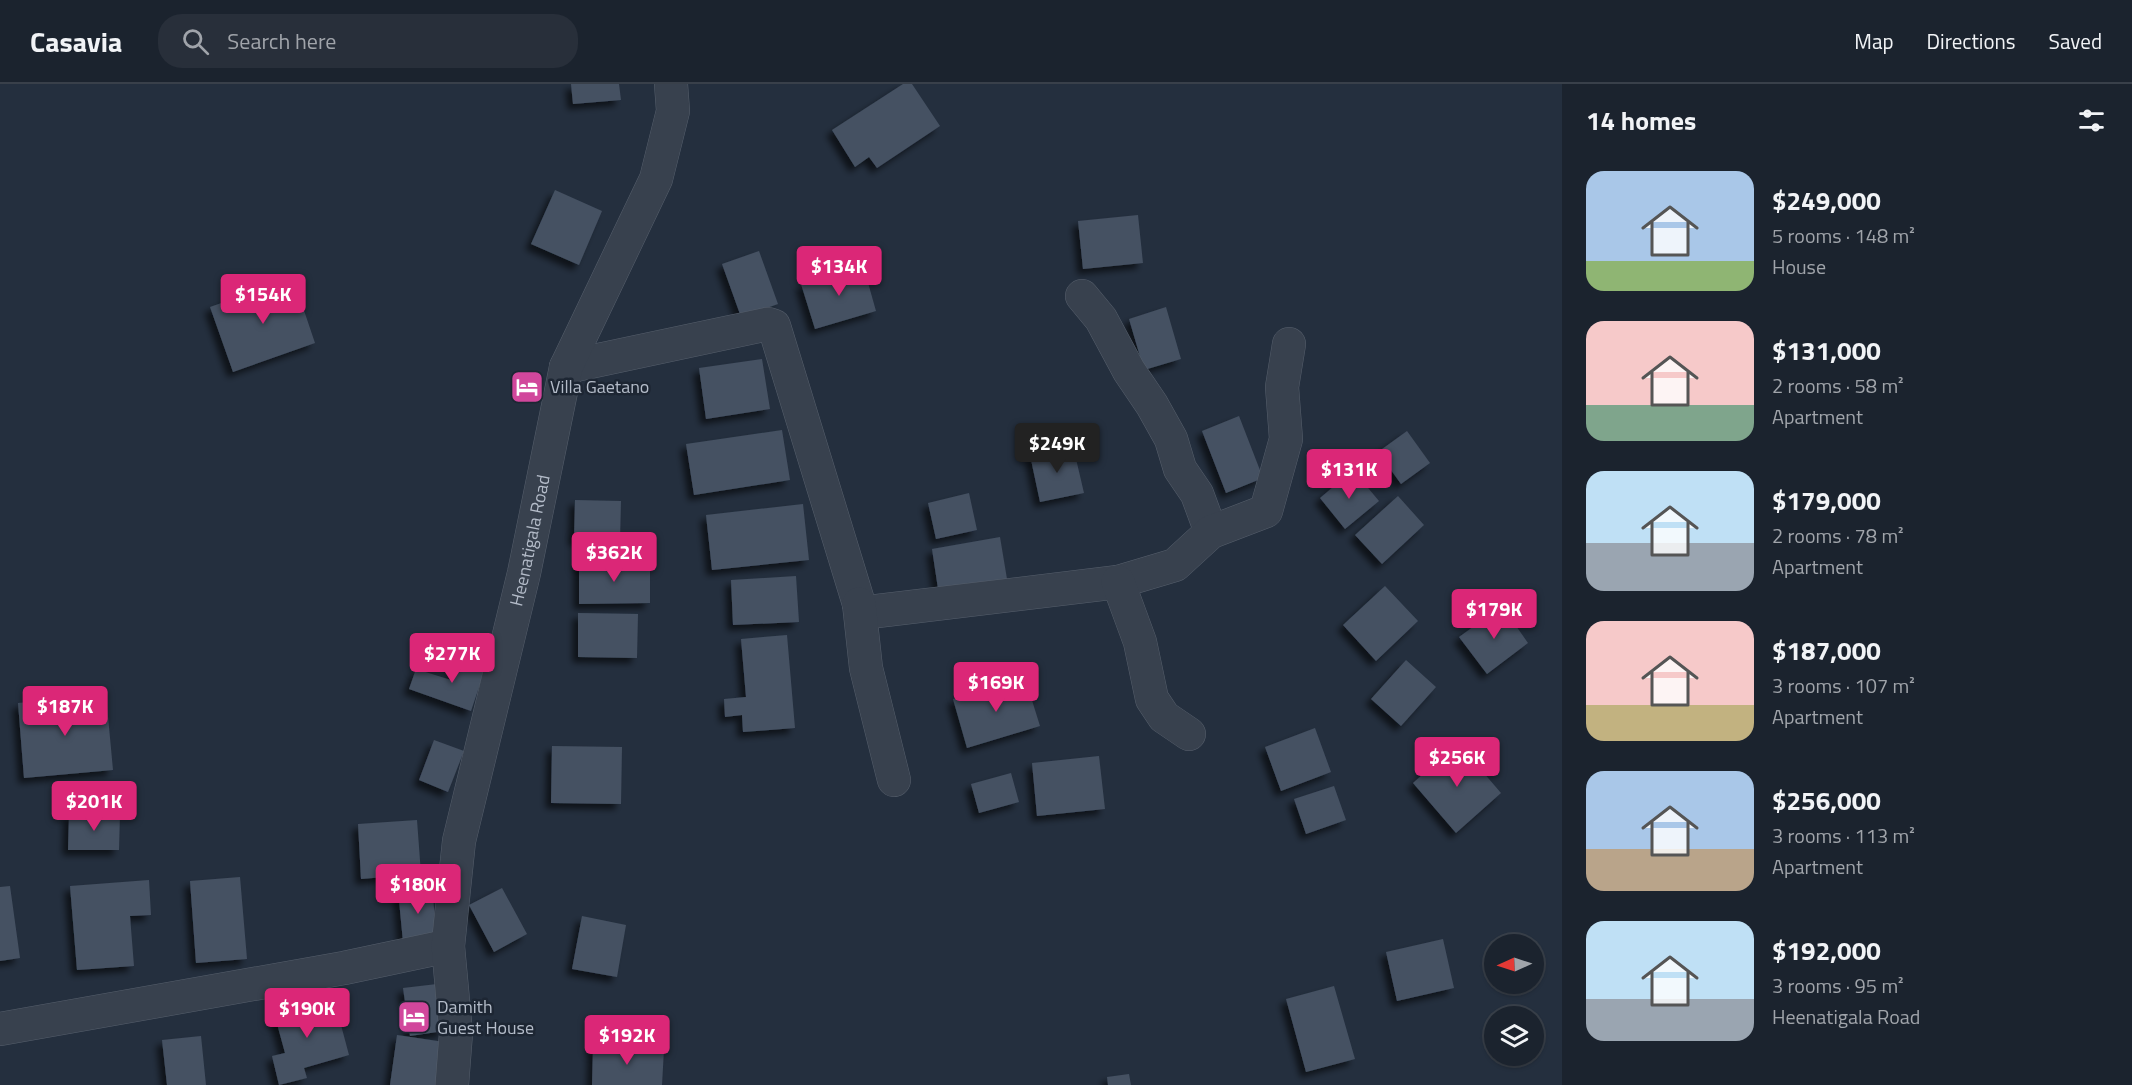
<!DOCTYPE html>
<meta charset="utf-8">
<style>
body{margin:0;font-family:"Titillium Web",sans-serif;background:#282f3a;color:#f1f3f6;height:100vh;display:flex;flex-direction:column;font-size:22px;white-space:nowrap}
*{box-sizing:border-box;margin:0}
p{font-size:20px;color:#a0a4aa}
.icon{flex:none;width:33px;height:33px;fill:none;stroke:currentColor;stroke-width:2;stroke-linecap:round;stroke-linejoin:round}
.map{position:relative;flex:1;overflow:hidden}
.side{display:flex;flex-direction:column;background:#1b232e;width:570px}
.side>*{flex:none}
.needle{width:39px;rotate:267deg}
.buttons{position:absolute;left:1484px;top:850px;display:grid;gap:12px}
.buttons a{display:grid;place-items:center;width:60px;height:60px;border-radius:50%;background:#1b232e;box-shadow:0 2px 4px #0004,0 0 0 2px #39404a;font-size:30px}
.price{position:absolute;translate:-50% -51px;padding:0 14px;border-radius:6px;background:#db2777;color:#fff;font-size:20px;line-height:39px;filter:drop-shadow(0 2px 3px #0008)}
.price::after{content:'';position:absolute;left:50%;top:36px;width:18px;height:14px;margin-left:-9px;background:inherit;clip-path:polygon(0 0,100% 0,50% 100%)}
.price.current{background:#222;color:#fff}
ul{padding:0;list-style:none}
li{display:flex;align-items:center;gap:18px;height:150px;padding:0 24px}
li span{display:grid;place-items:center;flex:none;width:168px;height:120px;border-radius:18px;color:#555}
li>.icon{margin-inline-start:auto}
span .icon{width:72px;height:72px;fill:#fffc;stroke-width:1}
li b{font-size:26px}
h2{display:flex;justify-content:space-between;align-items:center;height:72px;padding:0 24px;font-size:26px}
header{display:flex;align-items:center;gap:36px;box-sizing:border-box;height:84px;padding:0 30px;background:#1b232e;border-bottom:2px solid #39404a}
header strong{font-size:28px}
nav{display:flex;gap:33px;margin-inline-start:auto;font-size:21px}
.search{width:420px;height:54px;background:#282f3a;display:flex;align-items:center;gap:15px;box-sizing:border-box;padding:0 21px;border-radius:24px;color:#a0a4aa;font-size:22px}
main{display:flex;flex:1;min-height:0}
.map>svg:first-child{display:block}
</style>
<header>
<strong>Casavia</strong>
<div class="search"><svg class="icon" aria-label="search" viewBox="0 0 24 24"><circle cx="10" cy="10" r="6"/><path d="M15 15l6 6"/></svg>Search here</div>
<nav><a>Map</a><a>Directions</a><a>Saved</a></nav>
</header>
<main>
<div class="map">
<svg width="1562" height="1001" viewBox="0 0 1562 1001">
<defs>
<filter id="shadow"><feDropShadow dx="-5.5" dy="5.5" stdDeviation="3" flood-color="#0009"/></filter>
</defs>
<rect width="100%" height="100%" fill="#242f3e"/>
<!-- building -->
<path fill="#455162" filter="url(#shadow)" d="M 571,0 L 619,0 L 621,16 L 573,20 Z
M 903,0 L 912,0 L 940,42 L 877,84 L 869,73 L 855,83 L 832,46 Z
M 555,106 L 602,127 L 579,181 L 531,160 Z
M 1138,131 L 1143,179 L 1083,185 L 1078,137 Z
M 759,167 L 778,220 L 741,233 L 722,180 Z
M 863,181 L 876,227 L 815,245 L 801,200 Z
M 293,194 L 315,259 L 233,288 L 210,223 Z
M 1166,223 L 1181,275 L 1144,286 L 1129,235 Z
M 762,275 L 770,325 L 706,335 L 699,284 Z
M 1239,332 L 1263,394 L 1226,409 L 1202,347 Z
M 782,346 L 790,396 L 694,411 L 686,360 Z
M 1407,347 L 1430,379 L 1401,400 L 1378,368 Z
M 1073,362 L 1084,409 L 1040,418 L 1030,371 Z
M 1353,386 L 1379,417 L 1345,445 L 1320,414 Z
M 969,409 L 977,446 L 936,455 L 928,419 Z
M 1398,412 L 1424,441 L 1382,480 L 1355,451 Z
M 575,416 L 621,417 L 620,457 L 574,456 Z
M 803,420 L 809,476 L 712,486 L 706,431 Z
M 1000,453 L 1009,507 L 940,518 L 932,465 Z
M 579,477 L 650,478 L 650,519 L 579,520 Z
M 796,492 L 799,538 L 733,541 L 731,496 Z
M 1385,502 L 1418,537 L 1376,577 L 1343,541 Z
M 1502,522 L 1528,559 L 1487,590 L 1459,553 Z
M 578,529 L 638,530 L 637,574 L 578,573 Z
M 787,551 L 795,644 L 743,648 L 742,631 L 725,633 L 724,615 L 746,613 L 741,555 Z
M 459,573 L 486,582 L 471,627 L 409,605 L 416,585 L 451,596 Z
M 1406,576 L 1436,603 L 1401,642 L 1371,615 Z
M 1025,594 L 1040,642 L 967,664 L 953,615 Z
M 106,611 L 113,686 L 24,694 L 18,619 Z
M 1315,644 L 1331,688 L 1281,707 L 1265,663 Z
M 434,656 L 464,667 L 448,708 L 419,696 Z
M 1458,659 L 1501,709 L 1456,749 L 1413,699 Z
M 552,662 L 622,663 L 621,720 L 551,719 Z
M 1099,672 L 1105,725 L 1037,732 L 1032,679 Z
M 1011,689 L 1019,718 L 979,729 L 971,700 Z
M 1334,702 L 1346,736 L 1306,750 L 1294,715 Z
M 69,730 L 120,730 L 119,766 L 68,766 Z
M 417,736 L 421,790 L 361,795 L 358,740 Z
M 240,793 L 247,875 L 196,879 L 190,797 Z
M 149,796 L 151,831 L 130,832 L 134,882 L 77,886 L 70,802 Z
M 10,802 L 20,874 L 0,877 L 0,803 Z
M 432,803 L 437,855 L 403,858 L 398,806 Z
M 502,804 L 527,850 L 494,868 L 469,821 Z
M 582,832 L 626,841 L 617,893 L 572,885 Z
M 1443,855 L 1454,904 L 1397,917 L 1386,868 Z
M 437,900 L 444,947 L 410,952 L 403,904 Z
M 1334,902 L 1355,975 L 1306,988 L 1286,915 Z
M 317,913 L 321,931 L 337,926 L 349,971 L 304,984 L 307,994 L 279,1001 L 272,972 L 285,969 L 273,925 Z
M 397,951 L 451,959 L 445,1001 L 390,1001 Z
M 201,952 L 206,1001 L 167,1001 L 162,956 Z
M 593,963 L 664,965 L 662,1001 L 592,1001 Z
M 1129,990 L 1131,1001 L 1108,1001 L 1107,993 Z"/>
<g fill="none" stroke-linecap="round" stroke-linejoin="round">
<defs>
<g id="street">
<path d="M 1082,212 L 1101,235 L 1129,287 L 1152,321 L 1171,355 L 1180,385 L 1197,410 L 1211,448"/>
<path d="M 566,283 L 768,240 L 774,242 L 859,520 L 863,525 L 869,528 L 1118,498 L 1175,481 L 1211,448 L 1266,427 L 1286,355 L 1282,303 L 1289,260"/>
<path d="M 1118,498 L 1140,558 L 1152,615 L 1164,633 L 1189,650"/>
<path d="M 859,520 L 866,584 L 894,696"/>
<path d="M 0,945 L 344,884 L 448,862"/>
<path id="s1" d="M 452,1001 L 456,949 L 448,862 L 459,757 L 524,489 L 566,283 L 656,95 L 673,27 L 671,0"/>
</g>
</defs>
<!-- street casing -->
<use href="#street" stroke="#565f6c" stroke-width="34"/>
<!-- street -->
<use href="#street" stroke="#38414e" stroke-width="33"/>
</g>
<!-- icons -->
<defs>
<symbol id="hotel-square" viewBox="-11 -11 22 22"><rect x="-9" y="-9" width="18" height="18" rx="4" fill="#d1479c" stroke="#1d2633"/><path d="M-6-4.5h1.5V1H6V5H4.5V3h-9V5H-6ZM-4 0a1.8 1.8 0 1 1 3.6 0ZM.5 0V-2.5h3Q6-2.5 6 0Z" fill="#fff"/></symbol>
</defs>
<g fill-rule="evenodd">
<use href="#hotel-square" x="508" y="284" width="38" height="38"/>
<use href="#hotel-square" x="395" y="914" width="38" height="38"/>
</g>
<g text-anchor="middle" stroke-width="5" stroke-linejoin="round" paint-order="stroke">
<!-- poi labels -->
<g font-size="18" fill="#b4bcc9" stroke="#1d2633" text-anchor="start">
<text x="550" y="309">Villa Gaetano</text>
<text x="437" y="929">Damith<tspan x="437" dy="21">Guest House</tspan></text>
</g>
<!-- street labels -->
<g font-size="18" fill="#b4bcc9" stroke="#1d2633">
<text dy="6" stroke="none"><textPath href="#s1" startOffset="554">Heenatigala Road</textPath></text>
</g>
</g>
</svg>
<div class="buttons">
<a><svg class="needle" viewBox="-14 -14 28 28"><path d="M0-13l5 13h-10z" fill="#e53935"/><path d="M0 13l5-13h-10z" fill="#a0a4aa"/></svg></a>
<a><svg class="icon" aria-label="layers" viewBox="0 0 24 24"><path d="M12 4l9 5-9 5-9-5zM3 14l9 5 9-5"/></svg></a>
</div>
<b class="price" style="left:839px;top:213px">$134K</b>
<b class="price" style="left:263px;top:241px">$154K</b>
<b class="price current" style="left:1057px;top:390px">$249K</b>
<b class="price" style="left:1349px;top:416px">$131K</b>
<b class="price" style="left:614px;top:499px">$362K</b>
<b class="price" style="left:1494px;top:556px">$179K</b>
<b class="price" style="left:452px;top:600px">$277K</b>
<b class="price" style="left:996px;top:629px">$169K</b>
<b class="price" style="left:65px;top:653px">$187K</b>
<b class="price" style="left:1457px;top:704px">$256K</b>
<b class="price" style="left:94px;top:748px">$201K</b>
<b class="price" style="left:418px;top:831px">$180K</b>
<b class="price" style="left:307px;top:955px">$190K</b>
<b class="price" style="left:627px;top:982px">$192K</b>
</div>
<section class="side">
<h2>14 homes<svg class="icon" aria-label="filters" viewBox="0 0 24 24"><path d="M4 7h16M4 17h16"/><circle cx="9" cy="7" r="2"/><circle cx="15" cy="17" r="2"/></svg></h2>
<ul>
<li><span style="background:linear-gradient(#a9c7e8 75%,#8fb573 0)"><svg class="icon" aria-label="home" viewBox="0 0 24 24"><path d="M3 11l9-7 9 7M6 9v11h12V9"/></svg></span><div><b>$249,000</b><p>5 rooms · 148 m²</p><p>House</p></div></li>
<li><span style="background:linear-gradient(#f6c9c9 70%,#7fa58c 0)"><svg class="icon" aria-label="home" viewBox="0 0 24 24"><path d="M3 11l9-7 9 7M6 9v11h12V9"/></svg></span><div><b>$131,000</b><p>2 rooms · 58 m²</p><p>Apartment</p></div></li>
<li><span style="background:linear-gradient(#bfe0f5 60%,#9aa5b1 0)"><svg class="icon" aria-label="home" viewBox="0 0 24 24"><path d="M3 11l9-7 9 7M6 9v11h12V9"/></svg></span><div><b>$179,000</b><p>2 rooms · 78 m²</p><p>Apartment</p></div></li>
<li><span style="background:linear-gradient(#f6c9c9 70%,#c2b280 0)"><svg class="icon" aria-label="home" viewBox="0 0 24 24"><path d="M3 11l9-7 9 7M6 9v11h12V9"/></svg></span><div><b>$187,000</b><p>3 rooms · 107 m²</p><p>Apartment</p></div></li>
<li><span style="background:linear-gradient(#a9c7e8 65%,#b9a48a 0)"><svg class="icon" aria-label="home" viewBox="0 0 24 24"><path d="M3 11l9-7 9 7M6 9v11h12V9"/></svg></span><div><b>$256,000</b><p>3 rooms · 113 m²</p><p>Apartment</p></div></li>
<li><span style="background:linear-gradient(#bfe0f5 65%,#9aa5b1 0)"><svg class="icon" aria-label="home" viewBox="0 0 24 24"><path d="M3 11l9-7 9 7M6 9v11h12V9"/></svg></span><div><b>$192,000</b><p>3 rooms · 95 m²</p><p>Heenatigala Road</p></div></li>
</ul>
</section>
</main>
